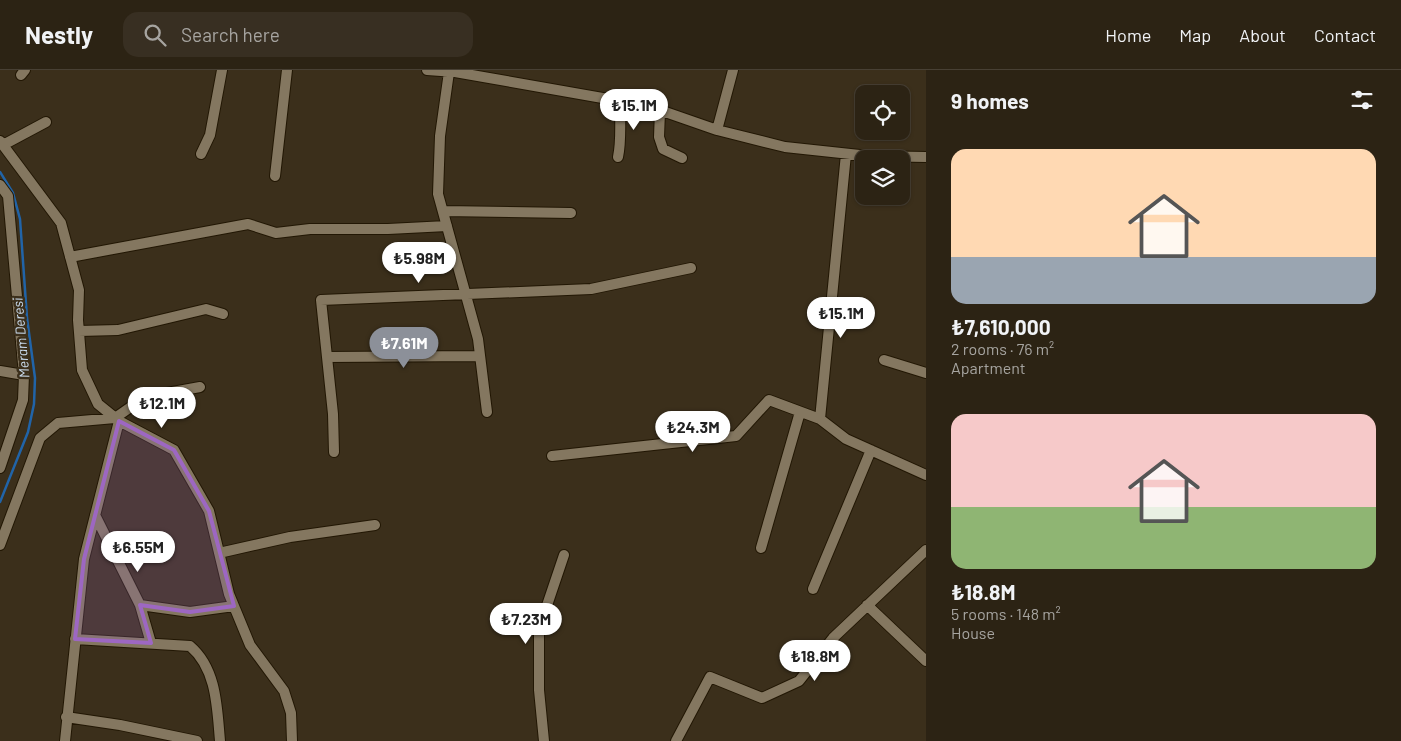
<!DOCTYPE html>
<meta charset="utf-8">
<style>
body{margin:0;font-family:Barlow,sans-serif;background:#382f22;color:#f1f3f6;height:100vh;display:flex;flex-direction:column;font-size:19px;white-space:nowrap}
*{box-sizing:border-box;margin:0}
p{font-size:16px;color:#a6a4a0}
.icon{flex:none;width:28px;height:28px;fill:none;stroke:currentColor;stroke-width:2;stroke-linecap:round;stroke-linejoin:round}
.map{position:relative;flex:1;overflow:hidden}
.drawer{display:flex;flex-direction:column;background:#2c2314;width:475px}
.drawer>*{flex:none}
.tools{position:absolute;left:855px;top:15px;display:grid;gap:10px}
.tools a{display:grid;place-items:center;width:55px;height:55px;border-radius:10px;background:#2c2314;box-shadow:0 1px 4px #0004,0 0 0 1px #484034;font-size:25px}
.price{position:absolute;translate:-50% -42px;padding:0 11px;border-radius:18px;background:#fff;color:#222;font-size:16px;line-height:32px;filter:drop-shadow(0 1px 2px #0008)}
.price::after{content:'';position:absolute;left:50%;top:30px;width:15px;height:11px;margin-left:-8px;background:inherit;clip-path:polygon(0 0,100% 0,50% 100%)}
.price.active{background:#8c9099;color:#fff}
ul{padding:0;list-style:none}
li{display:grid;align-content:center;gap:10px;height:265px;padding:0 25px}
li span{display:grid;place-items:center;height:155px;border-radius:15px;color:#555}
li>.icon{margin-inline-start:auto}
span .icon{width:90px;height:90px;fill:#fffc;stroke-width:1}
li b{font-size:21px}
h2{display:flex;justify-content:space-between;align-items:center;height:60px;padding:0 25px;font-size:21px}
header{display:flex;align-items:center;gap:30px;box-sizing:border-box;height:70px;padding:0 25px;background:#2c2314;border-bottom:1px solid #484034}
header strong{font-size:24px}
nav{display:flex;gap:28px;margin-inline-start:auto;font-size:18px}
.search{width:350px;height:45px;background:#382f22;display:flex;align-items:center;gap:12px;box-sizing:border-box;padding:0 18px;border-radius:15px;color:#a6a4a0;font-size:19px}
main{display:flex;flex:1;min-height:0}
.map>svg:first-child{display:block}
</style>
<header>
<strong>Nestly</strong>
<div class="search"><svg class="icon" aria-label="search" viewBox="0 0 24 24"><circle cx="10" cy="10" r="6"/><path d="M15 15l6 6"/></svg>Search here</div>
<nav><a>Home</a><a>Map</a><a>About</a><a>Contact</a></nav>
</header>
<main>
<div class="map">
<svg width="926" height="671" viewBox="0 0 926 671">
<defs>
<pattern id="building-cross-hatch" width="8" height="8" patternUnits="userSpaceOnUse" patternTransform="scale(1.25)"><rect width="8" height="8" fill="#5b4e39"/><path d="M0 0l8 8M0 8l8-8" fill="none" stroke="#726754"/></pattern>
</defs>
<rect width="100%" height="100%" fill="#3b2f1b"/>
<g fill="none" stroke-linecap="round" stroke-linejoin="round">
<!-- stream -->
<path stroke="#2164a8" stroke-width="2.5" d="M 0,102 L 13,123 L 20,149 L 27,248 L 35,308 L 34,334 L 28,362 L 0,432"/>
</g>
<!-- building -->
<path fill="url(#building-cross-hatch)" stroke="#92856e" d="M 864,93 L 864,108 L 856,109 L 855,94 Z"/>
<g fill="none" stroke-linecap="round" stroke-linejoin="round">
<defs>
<path id="minor" d="M 427,0 L 455,2 L 648,36 L 717,60 L 785,77 L 869,86 L 926,87
M 449,2 L 440,66 L 438,124 L 478,269 L 487,342
M 21,5 L 25,0
M 660,41 L 659,67 L 663,79 L 682,88
M 717,60 L 733,0
M 0,71 L 61,153 L 79,220 L 78,250 L 82,300 L 98,334 L 119,351 L 174,380 L 209,441 L 229,524 L 250,575 L 284,621 L 291,643 L 292,671
M 3,75 L 46,52
M 201,84 L 210,65 L 222,0
M 846,84 L 820,349 L 846,369 L 926,405
M 618,87 C 622,68 619,51 621,32
M 275,106 L 287,0
M 0,115 L 8,126 L 24,305 L 23,330 L 0,398
M 443,141 L 571,143
M 70,187 L 248,154 L 276,163 L 310,159 L 388,159 L 447,156
M 79,261 L 118,260 L 206,239 L 223,244
M 327,287 L 480,286
M 884,290 L 926,303
M 0,301 L 24,305
M 334,382 L 333,344 L 321,230 L 591,219 L 691,198
M 552,386 L 736,366 L 769,330 L 820,349
M 95,445 L 140,535 L 151,573
M 0,475 L 40,368 L 58,353 L 115,348 L 145,327 L 200,317
M 761,478 L 800,342
M 219,483 L 290,467 L 375,455
M 813,519 L 871,380
M 140,535 L 190,542 L 234,536
M 867,535 L 926,591
M 75,569 L 190,576 C 217,599 217,638 220,671
M 66,647 L 120,655 L 197,671
M 65,671 L 84,489 L 119,351
M 544,671 L 539,620 L 539,559 L 564,485
M 676,671 L 710,607 L 762,628 L 799,611 L 833,568 L 926,480"/>
</defs>
<!-- minor casing -->
<use href="#minor" stroke="#221704" stroke-width="12"/>
<!-- minor -->
<use href="#minor" stroke="#847760" stroke-width="10"/>
</g>
<!-- marked area -->
<path fill="#9d67c2" fill-opacity="0.2" stroke="#9d67c2" stroke-width="4" stroke-linejoin="round" d="M 119,351 L 174,380 L 209,441 L 234,536 L 190,542 L 140,535 L 151,573 L 75,569 L 84,489 Z"/>
<g text-anchor="middle" stroke-width="5" stroke-linejoin="round" paint-order="stroke">
<!-- water labels -->
<g font-size="14" font-style="italic" fill="#cbdcee" stroke="#3b2f1b">
<text transform="translate(21 268) rotate(-95)" y="5">Meram Deresi</text>
</g>
</g>
</svg>
<div class="tools">
<a><svg class="icon" aria-label="locate" viewBox="0 0 24 24"><circle cx="12" cy="12" r="6"/><path d="M12 2v4M12 18v4M2 12h4M18 12h4"/></svg></a>
<a><svg class="icon" aria-label="layers" viewBox="0 0 24 24"><path d="M12 4l9 5-9 5-9-5zM3 14l9 5 9-5"/></svg></a>
</div>
<b class="price" style="left:634px;top:61px">₺15.1M</b>
<b class="price" style="left:419px;top:214px">₺5.98M</b>
<b class="price" style="left:841px;top:269px">₺15.1M</b>
<b class="price active" style="left:404px;top:299px">₺7.61M</b>
<b class="price" style="left:162px;top:359px">₺12.1M</b>
<b class="price" style="left:693px;top:383px">₺24.3M</b>
<b class="price" style="left:138px;top:503px">₺6.55M</b>
<b class="price" style="left:526px;top:575px">₺7.23M</b>
<b class="price" style="left:815px;top:612px">₺18.8M</b>
</div>
<section class="drawer">
<h2>9 homes<svg class="icon" aria-label="filters" viewBox="0 0 24 24"><path d="M4 7h16M4 17h16"/><circle cx="9" cy="7" r="2"/><circle cx="15" cy="17" r="2"/></svg></h2>
<ul>
<li><span style="background:linear-gradient(#ffd9b3 70%,#9aa5b1 0)"><svg class="icon" aria-label="home" viewBox="0 0 24 24"><path d="M3 11l9-7 9 7M6 9v11h12V9"/></svg></span><div><b>₺7,610,000</b><p>2 rooms · 76 m²</p><p>Apartment</p></div></li>
<li><span style="background:linear-gradient(#f6c9c9 60%,#8fb573 0)"><svg class="icon" aria-label="home" viewBox="0 0 24 24"><path d="M3 11l9-7 9 7M6 9v11h12V9"/></svg></span><div><b>₺18.8M</b><p>5 rooms · 148 m²</p><p>House</p></div></li>
</ul>
</section>
</main>
